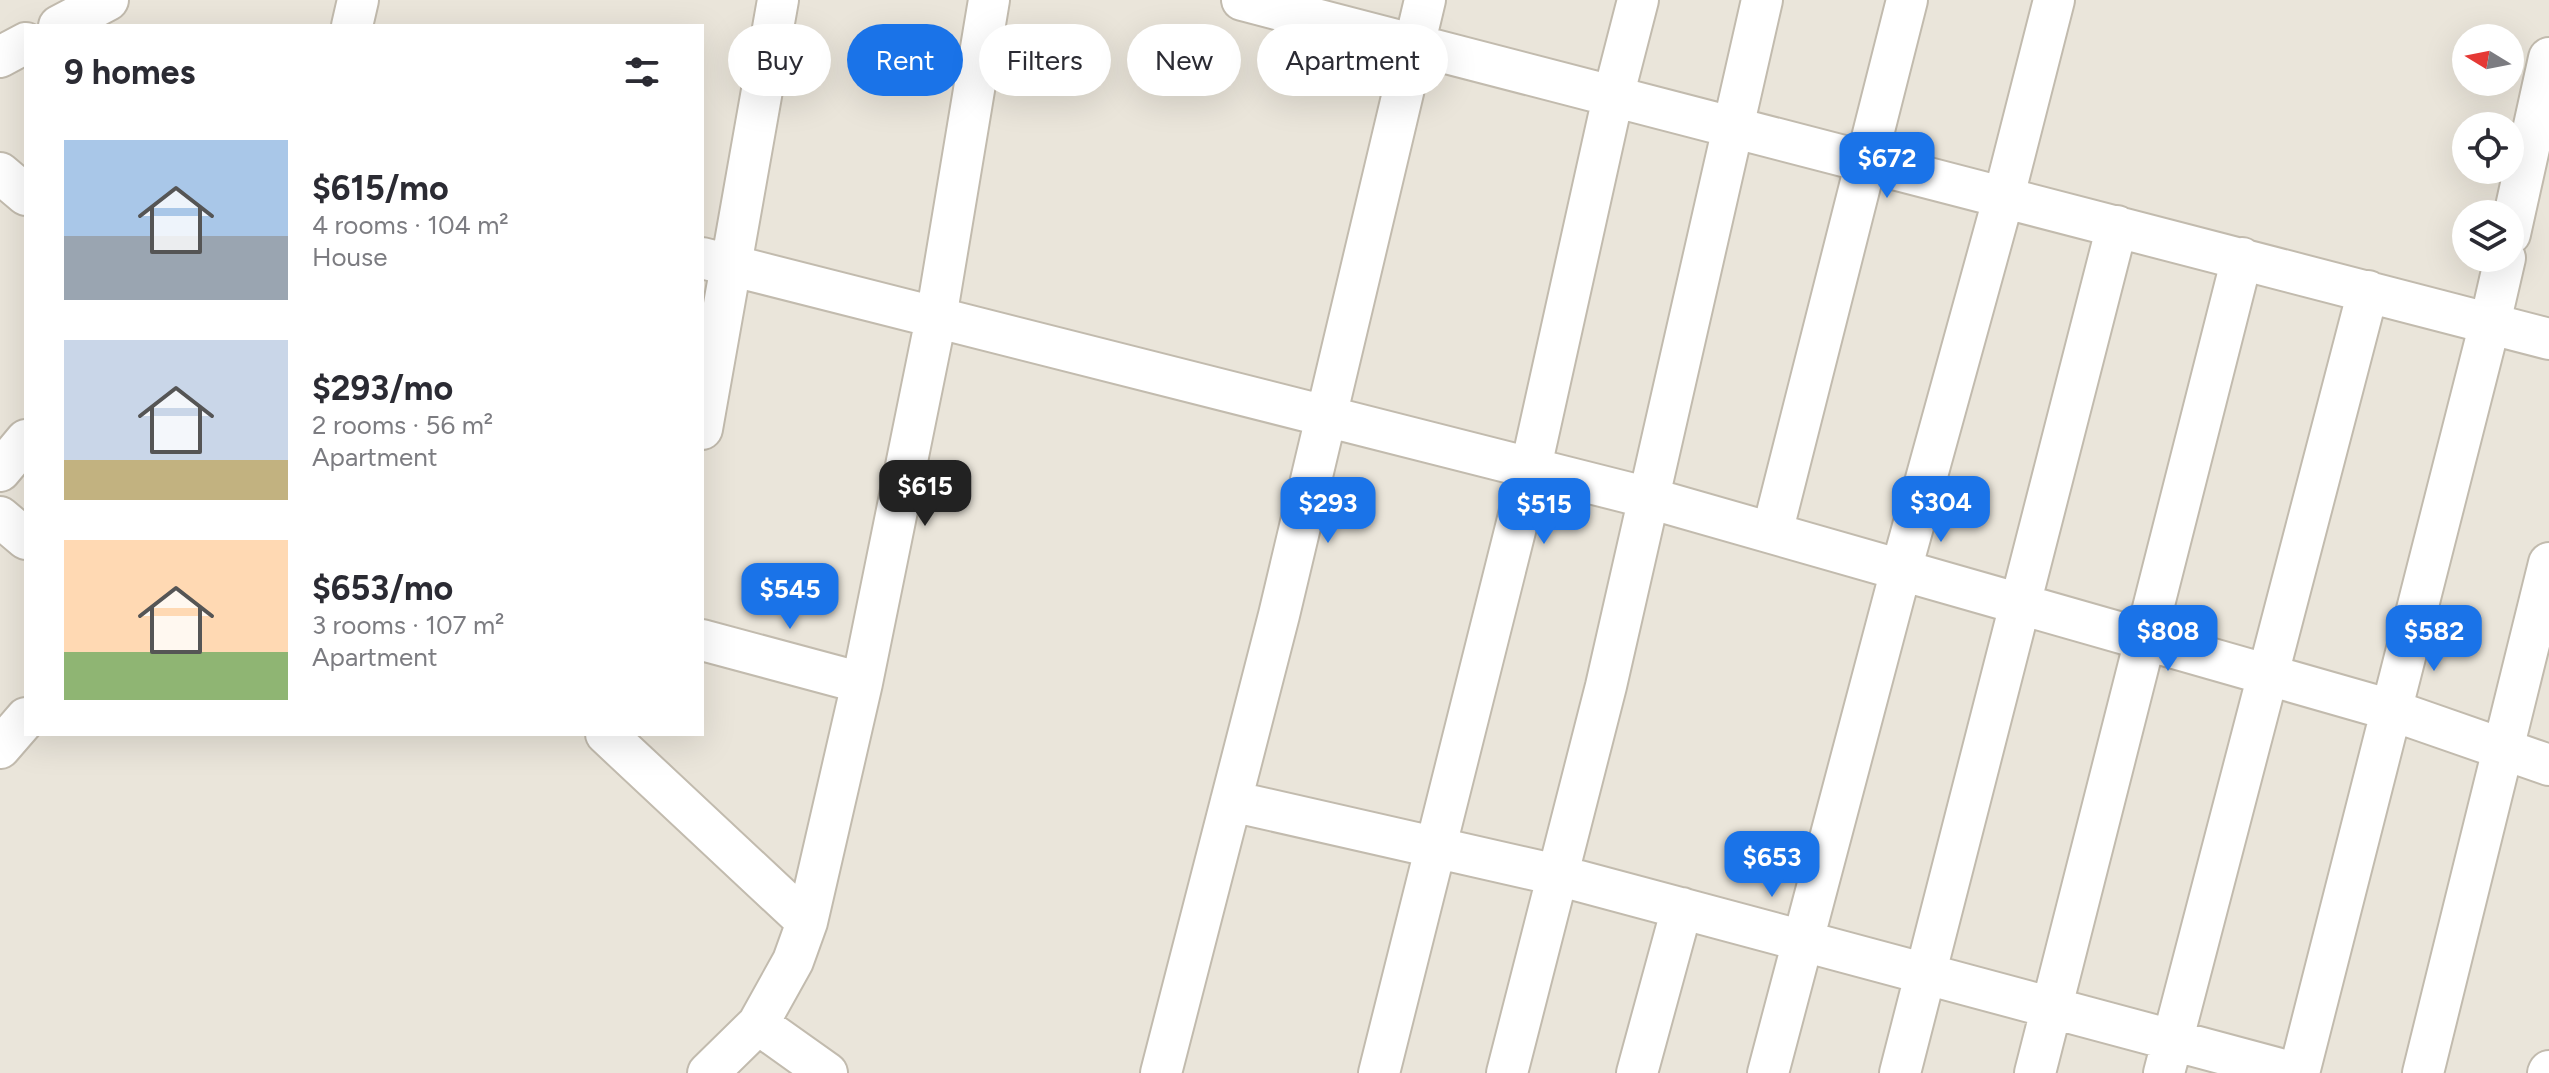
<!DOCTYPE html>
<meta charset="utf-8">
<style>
body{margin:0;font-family:Figtree,sans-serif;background:#f2f2f3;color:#2b2b33;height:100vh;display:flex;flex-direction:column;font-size:30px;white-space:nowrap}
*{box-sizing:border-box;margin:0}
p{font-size:26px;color:#7c7c81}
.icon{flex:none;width:44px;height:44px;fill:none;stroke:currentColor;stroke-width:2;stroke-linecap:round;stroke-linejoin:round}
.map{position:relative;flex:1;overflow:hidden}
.side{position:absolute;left:24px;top:24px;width:680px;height:712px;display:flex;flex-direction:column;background:#fff;border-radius:0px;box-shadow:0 8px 32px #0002}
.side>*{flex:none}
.top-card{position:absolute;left:728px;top:24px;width:760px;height:72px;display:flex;gap:16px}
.needle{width:52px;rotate:280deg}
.controls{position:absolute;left:2452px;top:24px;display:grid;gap:16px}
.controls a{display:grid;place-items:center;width:72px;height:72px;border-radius:50%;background:#fff;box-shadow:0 8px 32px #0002;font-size:40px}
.price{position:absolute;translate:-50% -68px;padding:0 18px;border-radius:16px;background:#1a73e8;color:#fff;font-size:26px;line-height:52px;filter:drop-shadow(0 2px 4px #0008)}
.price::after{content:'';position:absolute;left:50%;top:48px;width:24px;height:18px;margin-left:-12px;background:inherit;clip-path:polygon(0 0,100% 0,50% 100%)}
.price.current{background:#222;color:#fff}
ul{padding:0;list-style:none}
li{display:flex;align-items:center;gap:24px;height:200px;padding:0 40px}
li span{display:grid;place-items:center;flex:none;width:224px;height:160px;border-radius:0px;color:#555}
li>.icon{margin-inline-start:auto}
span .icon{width:96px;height:96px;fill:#fffc;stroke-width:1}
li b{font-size:34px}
h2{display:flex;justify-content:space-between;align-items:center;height:96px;padding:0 40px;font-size:34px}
.pill{padding:0 28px;border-radius:36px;background:#fff;box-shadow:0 8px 32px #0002;font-size:28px;line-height:72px}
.pill.current{background:#1a73e8;color:#fff}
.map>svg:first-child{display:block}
</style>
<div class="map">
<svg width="2549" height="1073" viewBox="0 0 2549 1073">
<rect width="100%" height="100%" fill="#f6f3ec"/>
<!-- residential -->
<path fill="#eae5da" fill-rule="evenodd" d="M 0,0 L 2549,0 L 2549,1073 L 0,1073 ZM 26,26 L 702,26 L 702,734 L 26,734 ZM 2466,38 L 2510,38 L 2510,82 L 2466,82 ZM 2466,126 L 2510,126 L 2510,170 L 2466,170 ZM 2466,214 L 2510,214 L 2510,258 L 2466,258 Z"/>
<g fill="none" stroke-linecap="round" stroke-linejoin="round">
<defs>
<path id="minor" d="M 1242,0 L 2549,339
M 59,26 L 108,0
M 352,26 L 358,0
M 0,57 L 26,43
M 0,173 L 26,195
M 2510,234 L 2549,58
M 702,258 L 1649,498 L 2391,710 L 2549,765
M 702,429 L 778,0
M 0,471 L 26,440
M 0,517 L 26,539
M 1772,533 L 1907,0
M 702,640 L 862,683
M 606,734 L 807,922
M 0,748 L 26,718
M 1231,801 L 1557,875 L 2295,1073
M 758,1024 L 827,1073
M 708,1073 L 758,1024 L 793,961 L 807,922 L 862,683 L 936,318 L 989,0
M 1161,1073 L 1279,615 L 1425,0
M 1379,1073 L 1531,467 L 1613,97 L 1638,0
M 1507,1073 L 1606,686 L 1762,0
M 1637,1073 L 1682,908
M 1768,1073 L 1901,570 L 2004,196 L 2054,0
M 1900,1073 L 2117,226
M 2035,1073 L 2242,258
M 2164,1073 L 2368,291
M 2299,1073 L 2490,323 L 2505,258
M 2423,1073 L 2549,563
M 2548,1073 L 2549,1071"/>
</defs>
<!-- minor casing -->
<use href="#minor" stroke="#c2bbae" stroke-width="44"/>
<!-- minor -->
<use href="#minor" stroke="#fff" stroke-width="40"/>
</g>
</svg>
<div class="controls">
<a><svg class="needle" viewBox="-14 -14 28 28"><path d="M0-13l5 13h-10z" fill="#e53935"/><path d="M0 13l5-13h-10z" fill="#7c7c81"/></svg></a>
<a><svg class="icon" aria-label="locate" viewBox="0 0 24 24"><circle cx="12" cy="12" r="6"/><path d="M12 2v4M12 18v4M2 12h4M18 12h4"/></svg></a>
<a><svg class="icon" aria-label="layers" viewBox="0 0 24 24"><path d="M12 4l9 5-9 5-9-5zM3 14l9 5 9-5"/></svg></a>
</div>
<b class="price" style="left:1887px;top:200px">$672</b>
<b class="price current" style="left:925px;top:528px">$615</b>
<b class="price" style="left:1941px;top:544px">$304</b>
<b class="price" style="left:1328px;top:545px">$293</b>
<b class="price" style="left:1544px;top:546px">$515</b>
<b class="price" style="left:790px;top:631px">$545</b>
<b class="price" style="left:2168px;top:673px">$808</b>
<b class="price" style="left:2434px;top:673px">$582</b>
<b class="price" style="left:1772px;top:899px">$653</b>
<div class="top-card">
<a class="pill">Buy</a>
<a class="pill current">Rent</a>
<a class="pill">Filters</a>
<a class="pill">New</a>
<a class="pill">Apartment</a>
</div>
<section class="side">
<h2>9 homes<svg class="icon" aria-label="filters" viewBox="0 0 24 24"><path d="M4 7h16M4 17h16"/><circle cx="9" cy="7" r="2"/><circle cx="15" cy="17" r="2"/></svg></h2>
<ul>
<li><span style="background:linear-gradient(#a9c7e8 60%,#9aa5b1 0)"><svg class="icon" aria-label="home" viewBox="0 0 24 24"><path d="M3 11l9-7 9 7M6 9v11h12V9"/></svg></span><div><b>$615/mo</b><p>4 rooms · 104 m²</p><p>House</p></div></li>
<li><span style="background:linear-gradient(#c9d6e8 75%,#c2b280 0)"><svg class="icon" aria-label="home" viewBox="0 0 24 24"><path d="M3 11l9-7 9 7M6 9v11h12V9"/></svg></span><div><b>$293/mo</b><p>2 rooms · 56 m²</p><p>Apartment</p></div></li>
<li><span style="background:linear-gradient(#ffd9b3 70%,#8fb573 0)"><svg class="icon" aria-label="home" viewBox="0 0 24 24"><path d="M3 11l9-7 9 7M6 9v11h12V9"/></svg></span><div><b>$653/mo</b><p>3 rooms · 107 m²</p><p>Apartment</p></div></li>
</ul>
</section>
</div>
